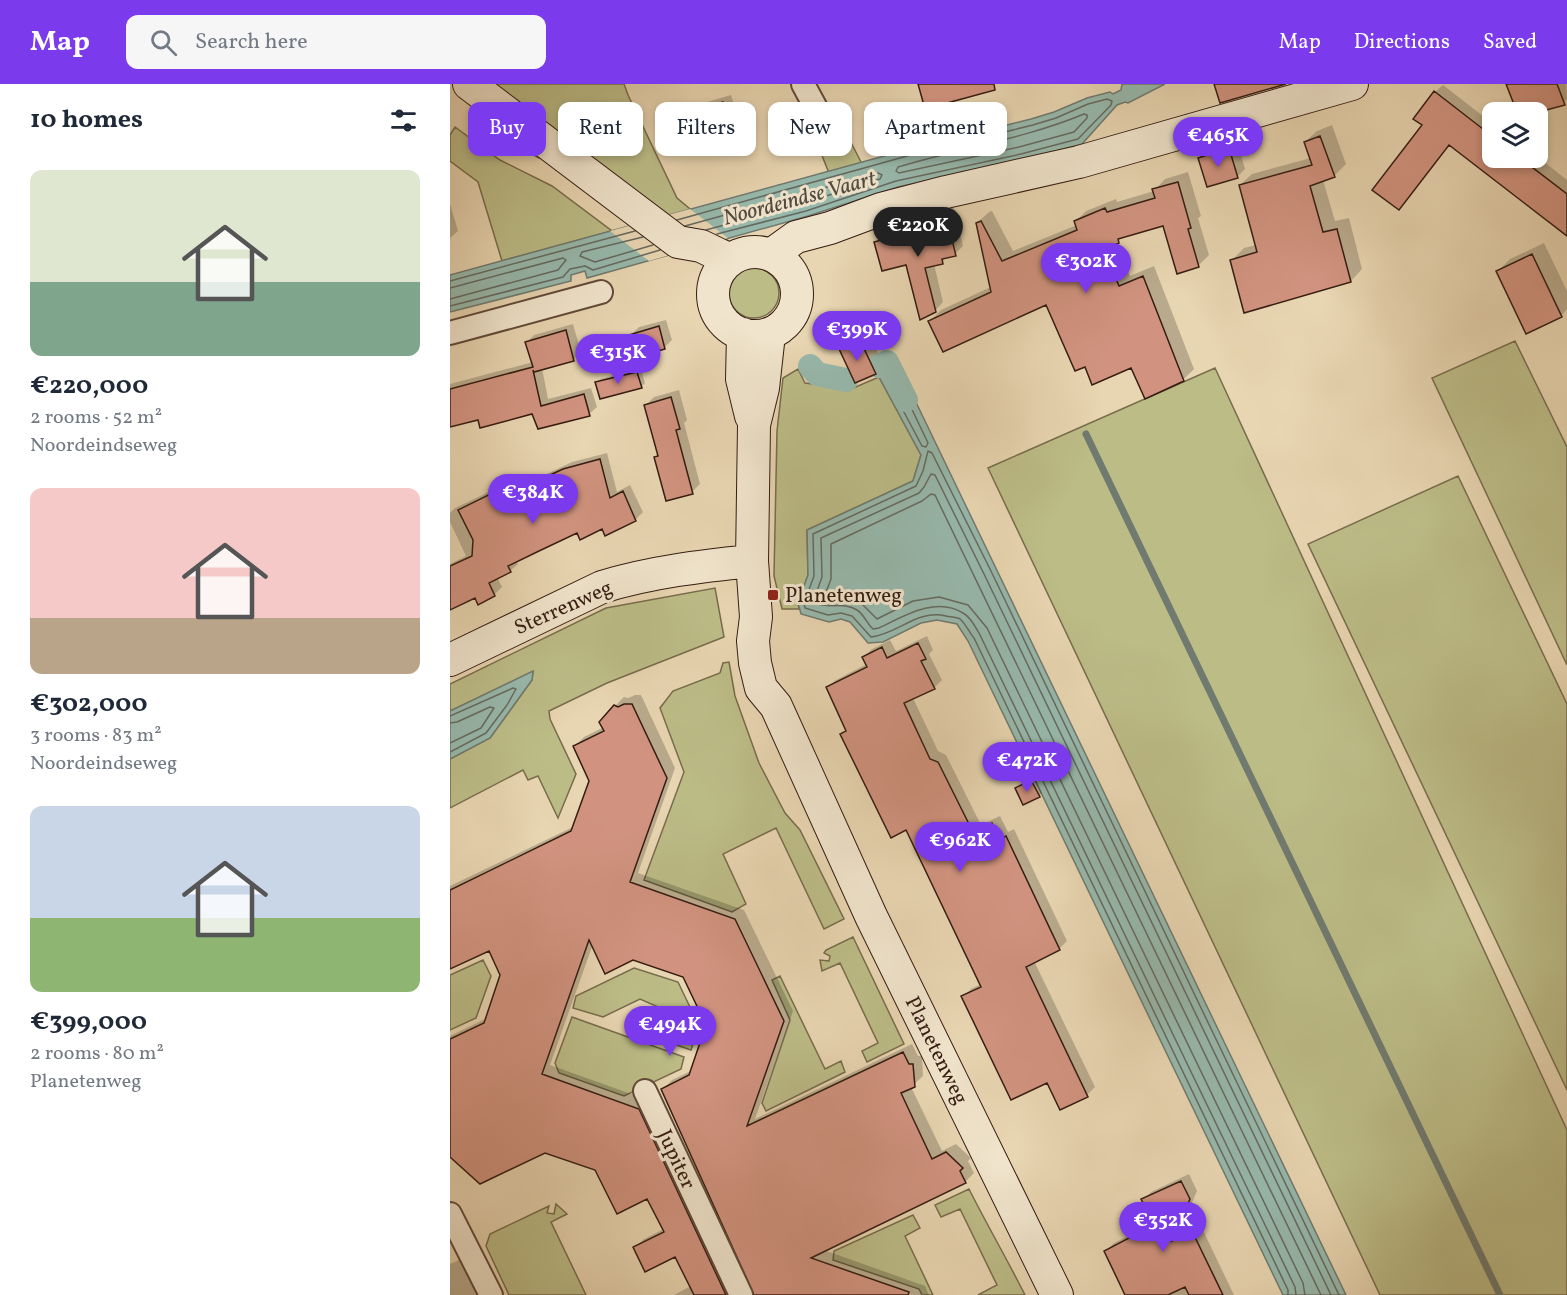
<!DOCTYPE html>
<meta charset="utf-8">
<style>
body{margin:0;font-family:Vollkorn,serif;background:#f6f6f7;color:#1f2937;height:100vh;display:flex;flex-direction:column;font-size:22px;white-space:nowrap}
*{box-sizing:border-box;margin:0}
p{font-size:20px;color:#747a83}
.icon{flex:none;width:33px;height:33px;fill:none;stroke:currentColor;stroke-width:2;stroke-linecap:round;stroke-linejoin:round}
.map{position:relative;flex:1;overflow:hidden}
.panel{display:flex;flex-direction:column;background:#fff;width:450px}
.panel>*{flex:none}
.hud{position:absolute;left:18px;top:18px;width:570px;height:54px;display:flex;gap:12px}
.buttons{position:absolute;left:1032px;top:18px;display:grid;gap:12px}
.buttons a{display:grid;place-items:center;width:66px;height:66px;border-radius:12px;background:#fff;box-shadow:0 3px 9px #0003;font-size:30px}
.price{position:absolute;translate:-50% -51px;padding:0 14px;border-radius:21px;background:#7c3aed;color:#fff;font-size:20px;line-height:39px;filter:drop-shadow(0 2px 3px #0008)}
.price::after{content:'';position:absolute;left:50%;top:36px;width:18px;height:14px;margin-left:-9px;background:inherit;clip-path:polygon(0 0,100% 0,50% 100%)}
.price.current{background:#222;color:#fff}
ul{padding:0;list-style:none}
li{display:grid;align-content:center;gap:12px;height:318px;padding:0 30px}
li span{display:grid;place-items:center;height:186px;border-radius:12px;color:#555}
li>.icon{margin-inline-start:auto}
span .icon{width:108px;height:108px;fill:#fffc;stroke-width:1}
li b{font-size:26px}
h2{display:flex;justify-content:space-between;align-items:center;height:72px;padding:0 30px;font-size:26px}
.tag{padding:0 21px;border-radius:12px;background:#fff;box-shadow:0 3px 9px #0003;font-size:21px;line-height:54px}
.tag.current{background:#7c3aed;color:#fff}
header{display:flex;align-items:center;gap:36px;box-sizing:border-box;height:84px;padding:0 30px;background:#7c3aed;color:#fff}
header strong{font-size:28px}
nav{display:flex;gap:33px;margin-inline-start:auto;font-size:21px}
.search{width:420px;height:54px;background:#f6f6f7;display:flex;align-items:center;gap:15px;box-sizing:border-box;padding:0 21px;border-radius:12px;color:#747a83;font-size:22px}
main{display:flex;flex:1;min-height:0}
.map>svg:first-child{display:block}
</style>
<header>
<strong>Map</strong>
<div class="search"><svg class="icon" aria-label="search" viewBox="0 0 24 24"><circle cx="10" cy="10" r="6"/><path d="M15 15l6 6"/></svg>Search here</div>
<nav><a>Map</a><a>Directions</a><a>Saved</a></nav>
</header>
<main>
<section class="panel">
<h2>10 homes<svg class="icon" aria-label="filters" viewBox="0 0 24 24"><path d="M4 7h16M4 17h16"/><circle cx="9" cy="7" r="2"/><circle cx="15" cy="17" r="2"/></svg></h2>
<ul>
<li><span style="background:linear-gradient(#dfe7d0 60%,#7fa58c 0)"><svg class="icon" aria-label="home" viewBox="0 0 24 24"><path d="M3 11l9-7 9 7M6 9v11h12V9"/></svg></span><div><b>€220,000</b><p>2 rooms · 52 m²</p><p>Noordeindseweg</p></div></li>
<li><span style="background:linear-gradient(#f6c9c9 70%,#b9a48a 0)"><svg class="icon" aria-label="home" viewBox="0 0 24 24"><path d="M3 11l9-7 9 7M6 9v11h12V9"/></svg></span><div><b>€302,000</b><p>3 rooms · 83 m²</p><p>Noordeindseweg</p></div></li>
<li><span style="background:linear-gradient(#c9d6e8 60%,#8fb573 0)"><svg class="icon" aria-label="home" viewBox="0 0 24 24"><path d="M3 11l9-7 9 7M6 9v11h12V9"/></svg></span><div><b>€399,000</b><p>2 rooms · 80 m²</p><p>Planetenweg</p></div></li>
</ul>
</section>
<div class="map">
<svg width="1117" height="1211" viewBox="0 0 1117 1211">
<rect width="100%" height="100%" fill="#e8d5b1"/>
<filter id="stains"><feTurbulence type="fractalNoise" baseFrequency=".00333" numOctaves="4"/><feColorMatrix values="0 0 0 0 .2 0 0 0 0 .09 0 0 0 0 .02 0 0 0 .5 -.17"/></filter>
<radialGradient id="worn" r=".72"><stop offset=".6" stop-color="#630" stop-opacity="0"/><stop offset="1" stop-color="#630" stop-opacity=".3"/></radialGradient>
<!-- green -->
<path fill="#bcbc87" stroke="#786c4c" stroke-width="1.5" d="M 36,0 L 174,0 L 178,11 L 227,114 L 281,159 L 215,132 Z
M 38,28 L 93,70 L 89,74 L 52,54 L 30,38 Z
M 391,39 L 412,80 L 379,89 L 365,54 Z
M 5,43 L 50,76 L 102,102 L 162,147 L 52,177 L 28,98 L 0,77 L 0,51 Z
M279 209a25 25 0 1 1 50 0a25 25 0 1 1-50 0Z
M 1065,257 L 1117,363 L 1117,581 L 982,294 Z
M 765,284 L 1117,1046 L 1117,1211 L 930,1211 L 538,384 Z
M 348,285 L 355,299 L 401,305 L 429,293 L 471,371 L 463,397 L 357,446 L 358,491 L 348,519 L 349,525 L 332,525 L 324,492 L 327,347 L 333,294 Z
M 1008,392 L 1117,620 L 1117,1006 L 858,460 Z
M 265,504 L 274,553 L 157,599 L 99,627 L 100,635 L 126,690 L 108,734 L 88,692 L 78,696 L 73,686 L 0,724 L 0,675 L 40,654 L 82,596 L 83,588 L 0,627 L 0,600 L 156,524 Z
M 279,578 L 285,612 L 309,679 L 335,729 L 350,746 L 394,835 L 374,845 L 326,744 L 273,770 L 296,820 L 282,828 L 194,796 L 234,688 L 210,624 L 223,607 L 270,589 L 273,579 Z
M 403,853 L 454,960 L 417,978 L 412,967 L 428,959 L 390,879 L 372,887 L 370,876 L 379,877 L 380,872 L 374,869 L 376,866 Z
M 33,876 L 41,892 L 26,934 L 0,946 L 0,891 Z
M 184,884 L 228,898 L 249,942 L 241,966 L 206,954 L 215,926 L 190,915 L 153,933 L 123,924 L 126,912 Z
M 330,892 L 375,985 L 391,977 L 395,988 L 316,1027 L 312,1019 L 340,936 L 322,896 Z
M 122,933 L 234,973 L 231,985 L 174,1012 L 109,989 L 105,979 Z
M 519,1105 C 537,1141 557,1175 575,1211 L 528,1211 L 547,1201 L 510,1125 L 491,1133 L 485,1121 Z
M 106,1120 L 117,1130 L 101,1138 L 136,1211 L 59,1211 L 36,1162 L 40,1150 L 99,1122 L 97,1129 L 104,1130 Z
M 463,1131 L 470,1144 L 455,1152 L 483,1211 L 472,1211 L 469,1205 L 383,1176 L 384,1167 Z"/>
<!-- water -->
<path fill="#97b9ad" stroke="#707a6f" stroke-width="1.5" d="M 672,0 L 715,0 L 678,19 L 675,18 L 667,21 L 632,60 L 572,76 L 448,103 L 358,132 L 137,194 L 135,187 L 121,191 L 121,197 L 0,228 L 0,191 L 467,63 L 581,35 L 604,28 L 637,14 L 660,8 L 663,10 L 671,6 Z
M 449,283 L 896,1211 L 833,1211 L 518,557 L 507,540 L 487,536 L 471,539 L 433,558 L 418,559 L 400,538 L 391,535 L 379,538 L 351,530 L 348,519 L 358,491 L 357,446 L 463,397 L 471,371 L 429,293 Z
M 83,587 L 82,596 L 40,654 L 0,675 L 0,627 Z"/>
<!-- pier -->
<path fill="#e8d5b1" d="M 240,125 L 278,154 L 199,177 L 160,147 Z"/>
<!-- shadow -->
<path fill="#0003" d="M 1058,0 L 1116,0 L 1117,15 L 1113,19 L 1087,28 L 1069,28 Z
M 993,1 L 1042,39 L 1042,74 L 1088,73 L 1117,96 L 1117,150 L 1000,60 L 949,124 L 985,8 Z
M 281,11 L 293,48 L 285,56 L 251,51 L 239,29 L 247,21 Z
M 882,41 L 896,80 L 884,92 L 873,96 L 885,137 L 899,134 L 912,185 L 901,197 L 782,176 L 794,164 L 806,161 L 790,101 L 802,90 L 861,74 L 855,58 L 867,47 Z
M 787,57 L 795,85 L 787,93 L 749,74 L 757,66 Z
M 738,88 L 751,132 L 748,134 L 759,171 L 748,182 L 714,140 L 675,151 L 666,159 L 680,192 L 704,182 L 744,285 L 733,296 L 682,282 L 635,281 L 597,219 L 480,237 L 491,226 L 541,203 L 527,139 L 539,128 L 542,127 L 563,167 L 627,141 L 625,138 L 636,127 L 666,115 L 667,118 L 704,107 L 715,95 Z
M 0,120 L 8,147 L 0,154 Z
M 503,121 L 513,162 L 505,170 L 498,172 L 492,178 L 484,180 L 493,218 L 485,227 L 458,179 L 426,158 L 434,150 L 491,135 Z
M 1094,159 L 1117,207 L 1117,225 L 1111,232 L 1048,187 L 1060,175 Z
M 216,236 L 222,256 L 214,264 L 181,251 L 189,243 Z
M 123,240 L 131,268 L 124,275 L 92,284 L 98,315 L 141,304 L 147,323 L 139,330 L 83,328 L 29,334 L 0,342 L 0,300 L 83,278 L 77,258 L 84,251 Z
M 419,249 L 433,281 L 425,289 L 391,266 L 399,258 Z
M 191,285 L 195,299 L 191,303 L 147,299 L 151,295 Z
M 229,306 L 237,336 L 234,339 L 250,400 L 242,408 L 206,373 L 209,370 L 196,321 L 204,313 Z
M 157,369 L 167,408 L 180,401 L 193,428 L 185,436 L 128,447 L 66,477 L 68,480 L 60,487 L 47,493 L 52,503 L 44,511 L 0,517 L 0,480 L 16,472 L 0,438 L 0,429 L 5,424 L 76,390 L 80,398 L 122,378 Z
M 477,552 L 483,566 L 479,570 L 492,596 L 484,604 L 463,614 L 488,667 L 496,671 L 531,741 L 550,732 L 558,748 L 564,745 L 617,857 L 609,865 L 584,877 L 645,1003 L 637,1011 L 598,997 L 513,913 L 521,905 L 531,900 L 457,744 L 392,650 L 397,645 L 378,603 L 386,596 L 417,580 L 414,573 L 422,565 L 440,556 L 446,567 Z
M 185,611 L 191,611 L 225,684 L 188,789 L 294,826 L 343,927 L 305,1035 L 462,960 L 468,972 L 472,972 L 473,992 L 461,1003 L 492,1067 L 506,1060 L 521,1074 L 518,1077 L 524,1089 L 515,1098 L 374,1166 L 475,1202 L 479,1211 L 306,1211 L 213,1005 L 222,996 L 243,986 L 258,941 L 234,892 L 143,860 L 100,981 L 198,1016 L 291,1211 L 224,1211 L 241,1202 L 226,1171 L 185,1164 L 194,1155 L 214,1145 L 198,1113 L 146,1084 L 95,1067 L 0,1071 L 0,952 L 37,934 L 52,891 L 39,865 L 0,884 L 0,802 L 125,742 L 141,697 L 125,662 L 134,653 L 154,643 L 165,622 L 174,613 L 178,614 Z
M 585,693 L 592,709 L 589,712 L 567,704 Z
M 739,1090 L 747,1107 L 728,1151 L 750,1140 L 784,1211 L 677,1211 L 656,1167 L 664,1159 L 704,1139 L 693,1116 L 701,1108 Z
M 18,1172 L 29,1211 L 0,1211 L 0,1180 Z"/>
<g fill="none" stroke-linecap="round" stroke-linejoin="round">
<!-- shore -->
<path stroke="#666a60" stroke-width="1.5" d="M 634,30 L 637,31 L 637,34 L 624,48 L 569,63 L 458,87 L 449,89 L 446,87 L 448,83 C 510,64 574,55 634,30 Z
M 227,136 L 468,69 L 583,41 L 606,34 L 638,20 L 657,15 L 662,17 L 661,21 L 628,55 L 571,70 L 446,97 L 356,127 L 267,150
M 235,142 L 428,89 L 432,91 L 430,95 L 354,119 L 256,146
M 193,153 L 132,168 L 130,172 L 145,178 L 203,161
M 0,197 L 185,147
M 0,204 L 113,174 L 116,176 L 108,186 L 0,215
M 0,222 L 113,193 L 120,185 L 135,182 L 143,186 L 210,166
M 443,293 L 447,294 L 478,359 L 476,363 L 472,362 L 438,298 L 439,295 Z
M 0,632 L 63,604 L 66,605 L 57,621 L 36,649 L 0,668
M 0,639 L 7,638 L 40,623 L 44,624 L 31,644 L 0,659
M 838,1211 L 838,1206 L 524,554 C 520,549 515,539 510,535 C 506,533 500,533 496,532 C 467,525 448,550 421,553 L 402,532 L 391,529 L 378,531 L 355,524 L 354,519 L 364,492 L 363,450 L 466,402 L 473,387 L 478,367 L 482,369 L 541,487 L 889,1211
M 846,1211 L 845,1203 L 530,551 C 526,544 521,533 513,529 C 486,512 454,532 429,544 L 423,545 C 417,540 414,530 407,526 C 393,517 378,526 363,518 L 372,493 L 371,454 L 469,409 L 474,403 L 481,390 L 485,391 L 534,490 L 881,1211
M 855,1211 L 853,1199 L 537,544 L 518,521 L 489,513 L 463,517 L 427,535 L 409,517 L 393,513 L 377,514 L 375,511 L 381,495 L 381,460 L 472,417 L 481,410 L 485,411 L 871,1211"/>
<!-- stream -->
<path stroke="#707a6f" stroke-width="7" d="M 636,350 L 1050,1211"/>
<!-- canal -->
<path stroke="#97b9ad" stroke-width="24" d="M 360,282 L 367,290 L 396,296
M 429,282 L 437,278 L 456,316"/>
</g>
<!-- building -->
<path fill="#d1937f" stroke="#351c12" stroke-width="1.5" d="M 468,0 L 544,0 L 545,6 L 475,25 Z
M 764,0 L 836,0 L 770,19 Z
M 1056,0 L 1107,0 L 1115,21 L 1089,28 L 1067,28 Z
M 984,7 L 1042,52 L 1042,74 L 1070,74 L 1117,110 L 1117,152 L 999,61 L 949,126 L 922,106 L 972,41 L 963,35 Z
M 273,18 L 286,57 L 264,64 L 263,62 L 253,65 L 250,53 L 245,55 L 237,29 Z
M 870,52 L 885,93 L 860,102 L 873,148 L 887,145 L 901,198 L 794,229 L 780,176 L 807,168 L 789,101 L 862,81 L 854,58 Z
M 779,64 L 788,94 L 757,103 L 748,74 Z
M 728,98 L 741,144 L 738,145 L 749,183 L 727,190 L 713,142 L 668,155 L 669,159 L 654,165 L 669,202 L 693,192 L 734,297 L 695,315 L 681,284 L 642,301 L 635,283 L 625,287 L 596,221 L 493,268 L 478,237 L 541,208 L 526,139 L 531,137 L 552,177 L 627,146 L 624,137 L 655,124 L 657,128 L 705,114 L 702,105 Z
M 495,127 L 506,172 L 492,175 L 493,180 L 475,184 L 486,228 L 470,236 L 456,181 L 432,187 L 424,158 L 483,142 Z
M 1082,170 L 1112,233 L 1076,250 L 1046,187 Z
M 209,242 L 215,265 L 186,273 L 179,251 Z
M 116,246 L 124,277 L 84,288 L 83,286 L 91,322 L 134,310 L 140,332 L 88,345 L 82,330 L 30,344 L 28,336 L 0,343 L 0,305 L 83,283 L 75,258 Z
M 410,256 L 426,290 L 405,299 L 389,265 Z
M 187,288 L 192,304 L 150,315 L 145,298 Z
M 221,313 L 230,345 L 226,346 L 243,410 L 216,417 L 204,373 L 208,372 L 194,321 Z
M 150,375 L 160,414 L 173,407 L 186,437 L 155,452 L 152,445 L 130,456 L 127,449 L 89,467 L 58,482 L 61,488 L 39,499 L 45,512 L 28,521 L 25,514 L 0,526 L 0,482 L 22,472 L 23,456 L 8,426 L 69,396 L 72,404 L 113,385 Z
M 468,559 L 476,575 L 471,577 L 485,605 L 454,619 L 480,675 L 488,678 L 523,748 L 542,739 L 550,755 L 556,752 L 610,866 L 576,883 L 638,1013 L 610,1026 L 597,999 L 561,1016 L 511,912 L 531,903 L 456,746 L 441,754 L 390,650 L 396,647 L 376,603 L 417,583 L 412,573 L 432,563 L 437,574 Z
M 174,620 L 182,620 L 217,694 L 180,798 L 285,835 L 334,937 L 297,1042 L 453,968 L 459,980 L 463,980 L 465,1003 L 451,1009 L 482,1075 L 496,1068 L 513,1084 L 510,1087 L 516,1099 L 361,1174 L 459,1208 L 458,1211 L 304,1211 L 211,1005 L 239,991 L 256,941 L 233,893 L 183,876 L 155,890 L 139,856 L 92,990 L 189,1025 L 276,1211 L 244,1211 L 225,1173 L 195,1188 L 183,1163 L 214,1148 L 197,1115 L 167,1130 L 145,1086 L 95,1069 L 30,1100 L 0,1073 L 0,955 L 34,939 L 50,891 L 39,867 L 0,885 L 0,806 L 121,747 L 139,697 L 123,662 L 154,647 L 149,638 L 164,621 L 168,623 Z
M 581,696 L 590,713 L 573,721 L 565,704 Z
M 731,1097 L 740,1115 L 722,1157 L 742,1147 L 773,1211 L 739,1211 L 735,1203 L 718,1211 L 675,1211 L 654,1167 L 704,1141 L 691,1115 Z"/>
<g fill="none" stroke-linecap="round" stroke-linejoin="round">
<defs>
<path id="street" d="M 353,0 L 374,39
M 0,249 L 151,208
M 195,1007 L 291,1211
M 0,1130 L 41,1211"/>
<path id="secondary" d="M 19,0 L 228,158 L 251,162 L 280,176
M263 210a42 42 0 1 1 84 0a42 42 0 1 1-84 0Z
M 321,171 L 346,153 L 380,144 L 431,125 L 496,108 L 629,78 L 902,0
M 293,250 L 292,295 L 301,332
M 319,250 L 313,304 L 304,341 L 302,477 L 306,533 L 303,557 L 305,579 L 311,604 L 326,622 L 421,832 L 607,1211
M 0,576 L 152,503 C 200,488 252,482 302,477"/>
</defs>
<!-- street casing -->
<use href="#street" stroke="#624a3a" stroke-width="26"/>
<!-- secondary casing -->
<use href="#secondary" stroke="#351c12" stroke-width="34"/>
<!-- street -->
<use href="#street" stroke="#f0e4cc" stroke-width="22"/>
<!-- secondary -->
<use href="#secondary" stroke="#f0e4cc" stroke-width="32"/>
</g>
<!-- markers -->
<rect fill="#8f2418" stroke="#f0e4cc" stroke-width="2" x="317" y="505" width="12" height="12" rx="3"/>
<g text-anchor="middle" stroke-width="6" stroke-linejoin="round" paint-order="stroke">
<!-- poi labels -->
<g font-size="21" fill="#351c12" stroke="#f0e4cc" text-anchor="start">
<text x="335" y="518">Planetenweg</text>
</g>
<!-- street labels -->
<g font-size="21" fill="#351c12" stroke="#f0e4cc">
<text transform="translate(113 523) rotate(-24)" y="7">Sterrenweg</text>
<text transform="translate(487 966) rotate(64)" y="7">Planetenweg</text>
<text transform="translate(227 1075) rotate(65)" y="7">Jupiter</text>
</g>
<!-- water labels -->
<g font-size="22" font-style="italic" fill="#524b40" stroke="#f0e4cc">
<text transform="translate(349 113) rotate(-15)" y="8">Noordeindse Vaart</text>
</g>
</g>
<rect width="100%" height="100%" filter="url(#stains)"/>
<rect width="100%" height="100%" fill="url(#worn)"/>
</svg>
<div class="buttons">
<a><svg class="icon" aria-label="layers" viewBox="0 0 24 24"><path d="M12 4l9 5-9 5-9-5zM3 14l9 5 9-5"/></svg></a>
</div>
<b class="price" style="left:768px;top:84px">€465K</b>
<b class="price current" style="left:468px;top:174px">€220K</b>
<b class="price" style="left:636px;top:210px">€302K</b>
<b class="price" style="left:407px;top:278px">€399K</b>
<b class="price" style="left:168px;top:301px">€315K</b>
<b class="price" style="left:83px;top:441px">€384K</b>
<b class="price" style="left:577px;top:709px">€472K</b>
<b class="price" style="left:510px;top:789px">€962K</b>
<b class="price" style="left:220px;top:973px">€494K</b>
<b class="price" style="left:713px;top:1169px">€352K</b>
<div class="hud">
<a class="tag current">Buy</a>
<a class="tag">Rent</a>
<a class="tag">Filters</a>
<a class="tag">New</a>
<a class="tag">Apartment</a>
</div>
</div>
</main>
